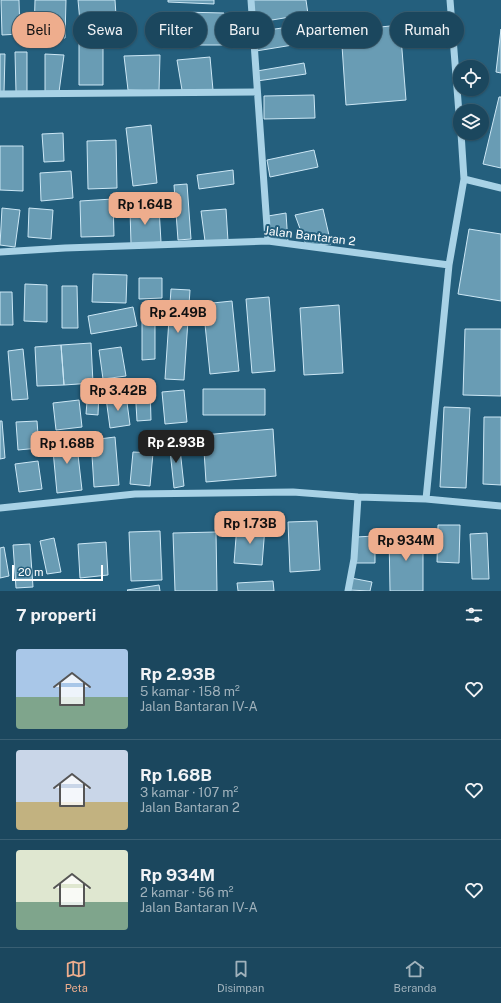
<!DOCTYPE html>
<html lang="id">
<meta charset="utf-8">
<style>
body{margin:0;font-family:"Public Sans",sans-serif;background:#285167;color:#f1f3f6;height:100vh;display:flex;flex-direction:column;font-size:15px;white-space:nowrap}
*{box-sizing:border-box;margin:0}
p{font-size:13px;color:#a0b2bc}
.icon{flex:none;width:22px;height:22px;fill:none;stroke:currentColor;stroke-width:2;stroke-linecap:round;stroke-linejoin:round}
.map{position:relative;height:591px;overflow:hidden}
.side{display:flex;flex-direction:column;background:#1b475e;flex:1}
.side>*{flex:none}
.guide{position:absolute;left:12px;top:12px;width:477px;height:36px;display:flex;gap:8px}
.controls{position:absolute;left:453px;top:60px;display:grid;gap:8px}
.controls a{display:grid;place-items:center;width:36px;height:36px;border-radius:50%;background:#1b475e;box-shadow:0 1px 3px #0004,0 0 0 1px #395f73;font-size:20px}
.scale{position:absolute;left:12px;bottom:10px;width:91px;box-sizing:border-box;padding-left:4px;border:2px solid #fff;border-top:0;font-size:11px;line-height:14px;white-space:nowrap;color:#fff;-webkit-text-stroke:3px #245f7d;paint-order:stroke}
.price{position:absolute;translate:-50% -34px;padding:0 9px;border-radius:8px;background:#eead8d;color:#111;font-size:13px;line-height:26px;filter:drop-shadow(0 1px 2px #0008)}
.price::after{content:'';position:absolute;left:50%;top:24px;width:12px;height:9px;margin-left:-6px;background:inherit;clip-path:polygon(0 0,100% 0,50% 100%)}
.price.current{background:#222;color:#fff}
ul{padding:0;list-style:none}
li{display:flex;align-items:center;gap:12px;height:100px;padding:0 16px}
li+li{border-top:1px solid #395f73}
li span{display:grid;place-items:center;flex:none;width:112px;height:80px;border-radius:4px;color:#555}
li>.icon{margin-inline-start:auto}
span .icon{width:48px;height:48px;fill:#fffc;stroke-width:1}
li b{font-size:17px}
h2{display:flex;justify-content:space-between;align-items:center;height:48px;padding:0 16px;font-size:17px}
.tag{padding:0 14px;border-radius:18px;background:#1b475e;box-shadow:0 1px 3px #0004,0 0 0 1px #395f73;font-size:14px;line-height:36px}
.tag.current{background:#eead8d;color:#111}
.tabs{display:flex;justify-content:space-around;align-items:center;height:56px;border-top:1px solid #395f73;background:#1b475e;font-size:11px;color:#a0b2bc}
.tabs a{display:grid;justify-items:center;gap:2px}
.tabs .current{color:#eead8d}
.map>svg:first-child{display:block}
</style>
<div class="map">
<svg width="501" height="591" viewBox="0 0 501 591">
<rect width="100%" height="100%" fill="#245f7d"/>
<!-- building -->
<path fill="#699cb4" stroke="#cce7f5" d="M 1,0 L 19,0 L 20,34 L 2,35 Z
M 35,0 L 66,0 L 65,38 L 34,37 Z
M 78,0 L 115,0 L 117,31 L 81,33 Z
M 168,0 L 214,0 L 214,4 L 168,2 Z
M 252,0 L 306,0 L 308,14 L 254,23 Z
M 181,12 L 224,13 L 223,45 L 181,45 Z
M 303,25 L 305,43 L 256,51 L 254,32 Z
M 400,25 L 406,100 L 346,105 L 341,31 Z
M 501,29 L 501,73 L 496,72 Z
M 79,43 L 103,43 L 103,85 L 79,85 Z
M 15,52 L 27,52 L 27,92 L 16,92 Z
M 0,54 L 5,54 L 4,93 L 0,93 Z
M 45,54 L 64,55 L 59,92 L 45,92 Z
M 160,55 L 159,91 L 128,90 L 124,56 Z
M 210,57 L 213,90 L 182,90 L 177,60 Z
M 304,63 L 306,74 L 257,81 L 257,71 Z
M 314,95 L 315,118 L 264,119 L 264,96 Z
M 499,97 L 501,97 L 501,168 L 483,164 Z
M 151,125 L 157,183 L 133,186 L 126,128 Z
M 63,133 L 64,161 L 44,162 L 42,134 Z
M 116,140 L 117,188 L 88,189 L 87,141 Z
M 0,146 L 23,146 L 23,191 L 0,190 Z
M 314,150 L 318,167 L 270,177 L 267,160 Z
M 233,170 L 234,184 L 199,189 L 197,175 Z
M 71,171 L 73,198 L 41,201 L 40,173 Z
M 187,184 L 191,239 L 178,240 L 174,185 Z
M 113,199 L 114,236 L 81,237 L 80,201 Z
M 2,208 L 20,210 L 15,247 L 0,245 Z
M 29,208 L 53,210 L 51,239 L 28,237 Z
M 159,208 L 161,242 L 131,244 L 130,210 Z
M 226,209 L 228,241 L 205,241 L 201,211 Z
M 323,209 L 331,244 L 306,245 L 295,215 Z
M 286,213 L 288,243 L 270,240 L 268,216 Z
M 469,229 L 501,234 L 501,301 L 458,294 Z
M 93,274 L 127,275 L 126,303 L 92,302 Z
M 139,278 L 162,278 L 162,298 L 139,299 Z
M 25,284 L 47,285 L 47,322 L 24,321 Z
M 62,286 L 77,286 L 78,328 L 62,328 Z
M 171,289 L 190,290 L 184,380 L 165,379 Z
M 0,292 L 12,292 L 13,325 L 0,325 Z
M 269,297 L 275,371 L 252,373 L 246,299 Z
M 232,301 L 239,371 L 210,374 L 203,304 Z
M 339,305 L 343,373 L 304,375 L 300,308 Z
M 133,307 L 137,326 L 91,334 L 88,316 Z
M 142,322 L 155,322 L 155,359 L 142,360 Z
M 465,329 L 501,329 L 501,396 L 463,395 Z
M 91,343 L 93,383 L 64,385 L 61,345 Z
M 61,345 L 64,385 L 37,386 L 35,347 Z
M 121,347 L 126,376 L 103,379 L 99,350 Z
M 23,349 L 28,399 L 12,400 L 8,351 Z
M 150,386 L 151,420 L 137,421 L 135,387 Z
M 88,389 L 99,390 L 98,415 L 86,414 Z
M 203,389 L 265,389 L 265,415 L 203,415 Z
M 184,390 L 187,422 L 165,424 L 162,392 Z
M 126,395 L 130,425 L 110,428 L 106,398 Z
M 79,400 L 82,427 L 56,430 L 53,403 Z
M 444,407 L 470,408 L 466,488 L 440,487 Z
M 484,417 L 501,417 L 501,485 L 483,484 Z
M 0,421 L 2,421 L 5,458 L 0,459 Z
M 37,421 L 39,448 L 18,450 L 16,422 Z
M 273,429 L 276,476 L 206,482 L 203,435 Z
M 76,437 L 82,490 L 57,493 L 52,440 Z
M 115,437 L 119,485 L 94,487 L 91,440 Z
M 179,440 L 184,486 L 174,488 L 169,441 Z
M 133,452 L 153,453 L 150,486 L 130,484 Z
M 38,461 L 42,489 L 19,492 L 15,464 Z
M 317,521 L 320,570 L 290,572 L 288,522 Z
M 237,525 L 265,527 L 262,565 L 234,563 Z
M 438,525 L 460,525 L 459,563 L 437,562 Z
M 160,531 L 162,580 L 131,581 L 129,532 Z
M 216,532 L 217,591 L 175,591 L 173,533 Z
M 423,532 L 423,591 L 390,591 L 389,533 Z
M 487,533 L 489,579 L 472,579 L 470,534 Z
M 375,536 L 375,563 L 353,563 L 356,537 Z
M 54,538 L 61,572 L 47,574 L 40,541 Z
M 106,542 L 108,575 L 80,578 L 78,544 Z
M 30,544 L 33,587 L 16,588 L 13,545 Z
M 4,547 L 9,576 L 0,578 L 0,548 Z
M 351,578 L 372,582 L 370,591 L 349,590 Z
M 273,581 L 274,591 L 238,591 L 237,583 Z
M 159,585 L 160,591 L 128,591 L 127,590 Z"/>
<g fill="none" stroke-linecap="round" stroke-linejoin="round">
<!-- minor -->
<path stroke="#a8d2e6" stroke-width="7" d="M 251,0 L 268,241
M 450,0 L 460,126
M 0,94 L 257,92
M 464,179 L 501,188
M 0,252 L 65,248 L 268,241 L 449,265
M 426,499 L 449,265 L 464,179 L 461,133
M 0,508 L 135,494 L 293,492 L 358,497 L 426,499 L 501,506
M 348,591 L 354,559 L 358,497"/>
</g>
<g text-anchor="middle" stroke-width="4" stroke-linejoin="round" paint-order="stroke">
<!-- street labels -->
<g font-size="12" fill="#fff" stroke="#245f7d">
<text transform="translate(310 236) rotate(7)" y="4">Jalan Bantaran 2</text>
</g>
</g>
</svg>
<div class="controls">
<a><svg class="icon" aria-label="locate" viewBox="0 0 24 24"><circle cx="12" cy="12" r="6"/><path d="M12 2v4M12 18v4M2 12h4M18 12h4"/></svg></a>
<a><svg class="icon" aria-label="layers" viewBox="0 0 24 24"><path d="M12 4l9 5-9 5-9-5zM3 14l9 5 9-5"/></svg></a>
</div>
<div class="scale">20 m</div>
<b class="price" style="left:145px;top:226px">Rp 1.64B</b>
<b class="price" style="left:178px;top:334px">Rp 2.49B</b>
<b class="price" style="left:118px;top:412px">Rp 3.42B</b>
<b class="price current" style="left:176px;top:464px">Rp 2.93B</b>
<b class="price" style="left:67px;top:465px">Rp 1.68B</b>
<b class="price" style="left:250px;top:545px">Rp 1.73B</b>
<b class="price" style="left:406px;top:562px">Rp 934M</b>
<div class="guide">
<a class="tag current">Beli</a>
<a class="tag">Sewa</a>
<a class="tag">Filter</a>
<a class="tag">Baru</a>
<a class="tag">Apartemen</a>
<a class="tag">Rumah</a>
</div>
</div>
<section class="side">
<h2>7 properti<svg class="icon" aria-label="filters" viewBox="0 0 24 24"><path d="M4 7h16M4 17h16"/><circle cx="9" cy="7" r="2"/><circle cx="15" cy="17" r="2"/></svg></h2>
<ul>
<li><span style="background:linear-gradient(#a9c7e8 60%,#7fa58c 0)"><svg class="icon" aria-label="home" viewBox="0 0 24 24"><path d="M3 11l9-7 9 7M6 9v11h12V9"/></svg></span><div><b>Rp 2.93B</b><p>5 kamar · 158 m²</p><p>Jalan Bantaran IV-A</p></div><svg class="icon" aria-label="heart" viewBox="0 0 24 24"><path d="M12 20l-8-8c-3-5 5-10 8-4 3-6 11-1 8 4z"/></svg></li>
<li><span style="background:linear-gradient(#c9d6e8 65%,#c2b280 0)"><svg class="icon" aria-label="home" viewBox="0 0 24 24"><path d="M3 11l9-7 9 7M6 9v11h12V9"/></svg></span><div><b>Rp 1.68B</b><p>3 kamar · 107 m²</p><p>Jalan Bantaran 2</p></div><svg class="icon" aria-label="heart" viewBox="0 0 24 24"><path d="M12 20l-8-8c-3-5 5-10 8-4 3-6 11-1 8 4z"/></svg></li>
<li><span style="background:linear-gradient(#dfe7d0 65%,#7fa58c 0)"><svg class="icon" aria-label="home" viewBox="0 0 24 24"><path d="M3 11l9-7 9 7M6 9v11h12V9"/></svg></span><div><b>Rp 934M</b><p>2 kamar · 56 m²</p><p>Jalan Bantaran IV-A</p></div><svg class="icon" aria-label="heart" viewBox="0 0 24 24"><path d="M12 20l-8-8c-3-5 5-10 8-4 3-6 11-1 8 4z"/></svg></li>
</ul>
</section>
<nav class="tabs">
<a class="current"><svg class="icon" aria-label="map" viewBox="0 0 24 24"><path d="M3 6l6-2 6 2 6-2v14l-6 2-6-2-6 2zM9 4v14M15 6v14"/></svg>Peta</a>
<a><svg class="icon" aria-label="saved" viewBox="0 0 24 24"><path d="M7 4h10v16l-5-4-5 4z"/></svg>Disimpan</a>
<a><svg class="icon" aria-label="home" viewBox="0 0 24 24"><path d="M3 11l9-7 9 7M6 9v11h12V9"/></svg>Beranda</a>
</nav>
